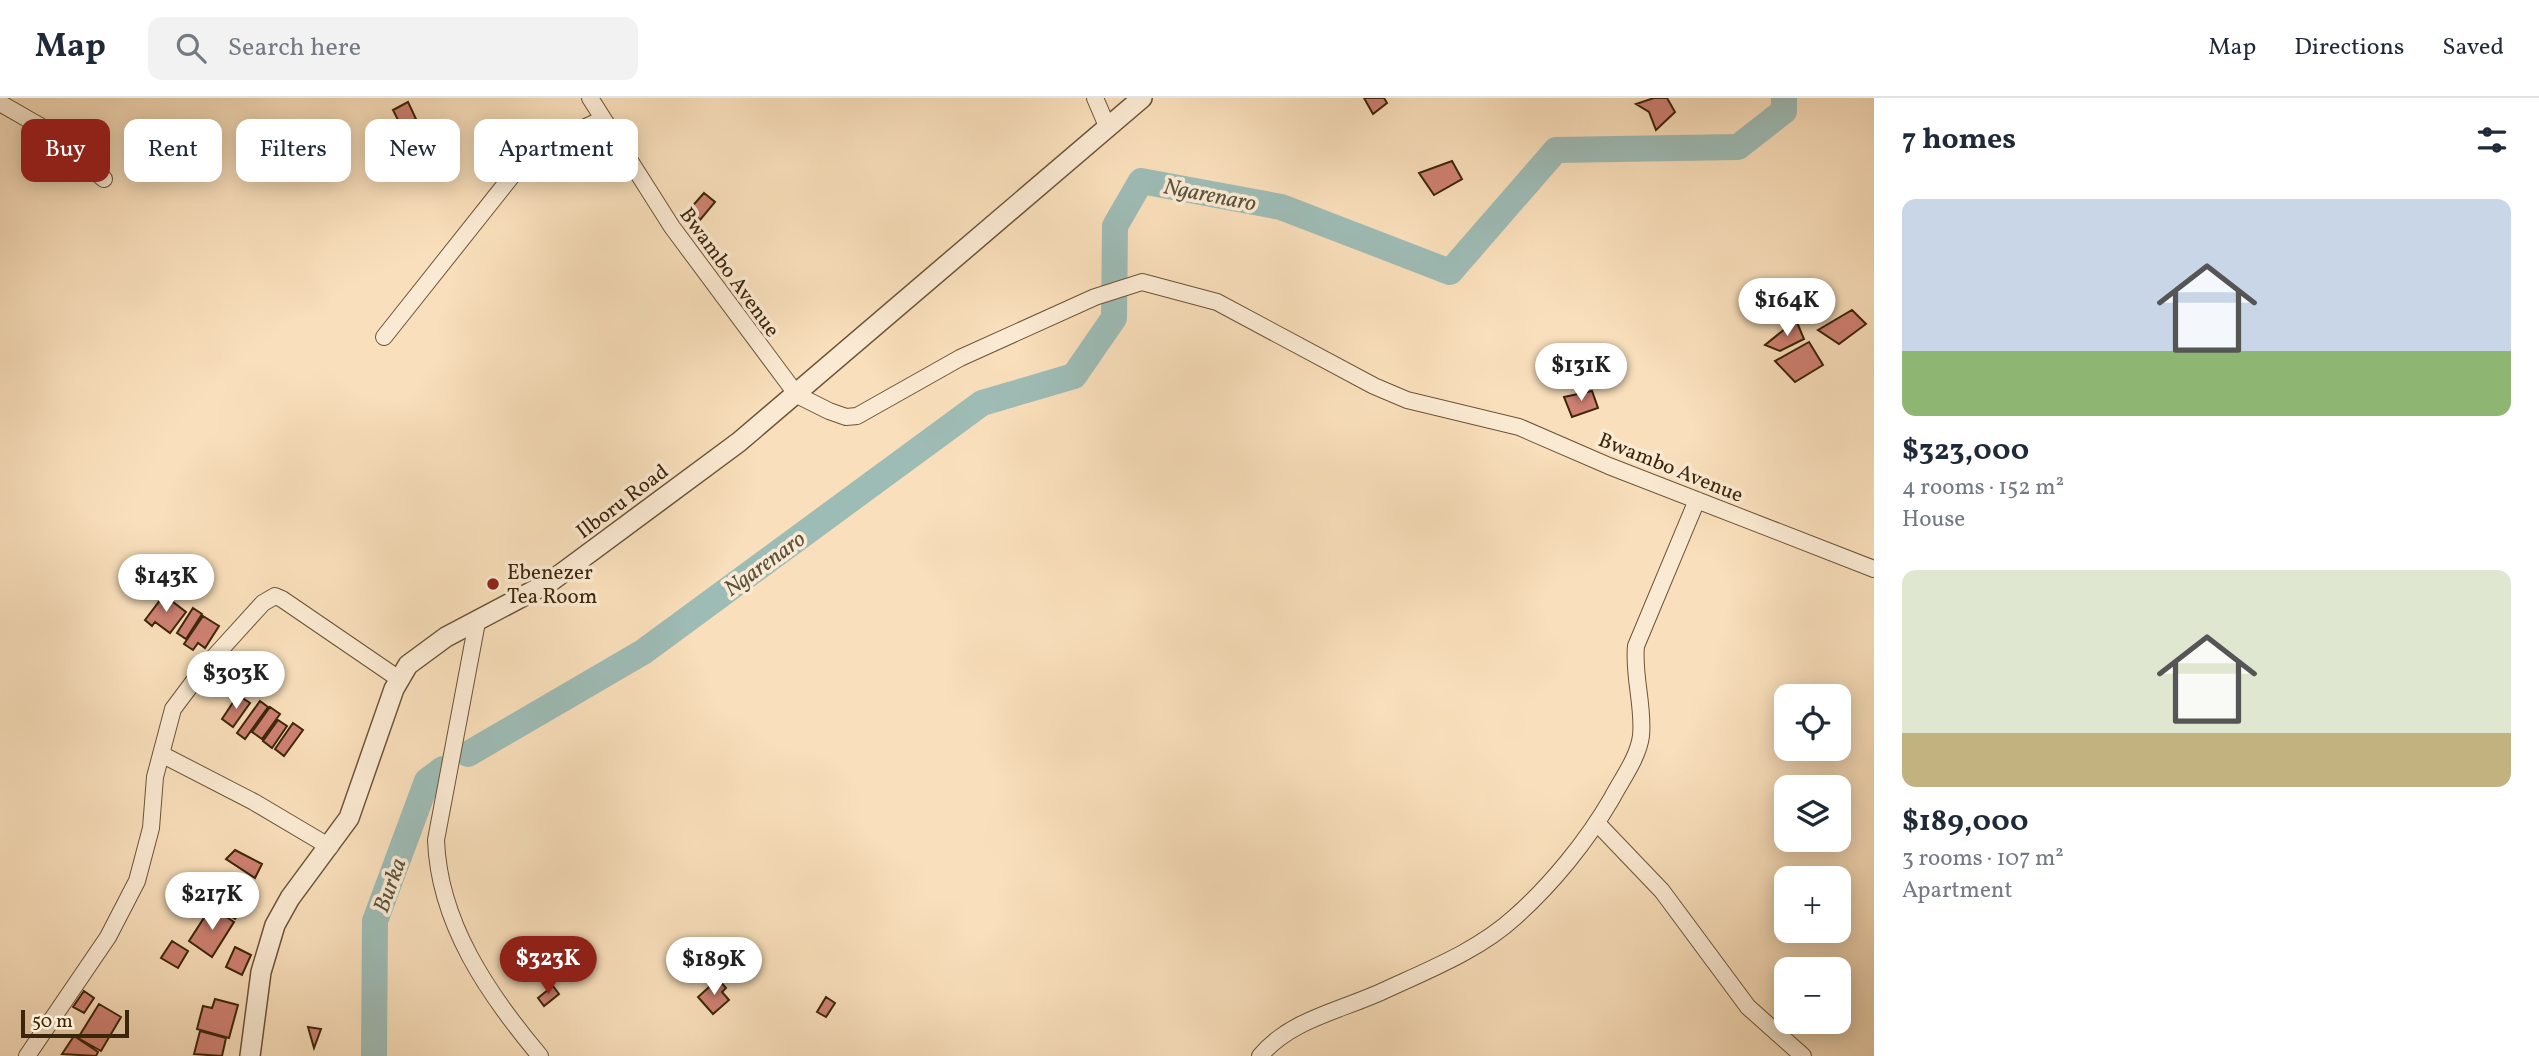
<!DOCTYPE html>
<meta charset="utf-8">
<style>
body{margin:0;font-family:Vollkorn,serif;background:#f2f2f3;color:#1f2937;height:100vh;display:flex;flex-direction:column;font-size:26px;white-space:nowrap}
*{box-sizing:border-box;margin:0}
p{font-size:23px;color:#747a83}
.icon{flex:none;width:38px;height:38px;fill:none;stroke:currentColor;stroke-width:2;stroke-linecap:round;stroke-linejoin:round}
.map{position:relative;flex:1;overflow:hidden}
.drawer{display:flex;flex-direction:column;background:#fff;width:665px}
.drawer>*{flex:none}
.hud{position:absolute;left:21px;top:21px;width:665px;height:63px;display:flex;gap:14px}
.buttons{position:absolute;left:1774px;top:586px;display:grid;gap:14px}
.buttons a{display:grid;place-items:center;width:77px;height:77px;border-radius:14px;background:#fff;box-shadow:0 4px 18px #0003;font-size:35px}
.scale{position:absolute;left:21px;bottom:18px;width:108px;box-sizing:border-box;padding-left:7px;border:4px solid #3c260b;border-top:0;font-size:19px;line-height:24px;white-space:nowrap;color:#3c260b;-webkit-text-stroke:5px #fbead3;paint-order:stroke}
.price{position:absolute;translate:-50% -60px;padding:0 16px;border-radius:24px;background:#fff;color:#222;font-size:23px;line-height:46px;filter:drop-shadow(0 2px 4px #0008)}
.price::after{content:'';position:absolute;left:50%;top:42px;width:21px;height:16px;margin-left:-10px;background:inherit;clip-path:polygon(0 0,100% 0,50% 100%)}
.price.on{background:#8f2418;color:#fff}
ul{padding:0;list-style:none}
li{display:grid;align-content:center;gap:14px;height:371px;padding:0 28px}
li span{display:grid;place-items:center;height:217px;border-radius:14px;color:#555}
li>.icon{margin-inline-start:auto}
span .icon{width:126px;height:126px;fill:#fffc;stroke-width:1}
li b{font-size:30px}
h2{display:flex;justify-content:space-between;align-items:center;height:84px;padding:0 28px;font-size:30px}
.chip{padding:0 24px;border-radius:14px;background:#fff;box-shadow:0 4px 18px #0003;font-size:24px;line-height:63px}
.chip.on{background:#8f2418;color:#fff}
header{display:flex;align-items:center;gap:42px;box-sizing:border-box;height:98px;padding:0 35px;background:#fff;border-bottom:2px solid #e0e1e3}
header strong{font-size:33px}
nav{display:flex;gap:38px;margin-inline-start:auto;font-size:24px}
.search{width:490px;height:63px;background:#f2f2f3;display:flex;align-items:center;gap:18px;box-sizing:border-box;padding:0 24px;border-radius:14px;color:#747a83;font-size:26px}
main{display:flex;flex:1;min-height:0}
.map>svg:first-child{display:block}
</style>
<header>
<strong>Map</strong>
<div class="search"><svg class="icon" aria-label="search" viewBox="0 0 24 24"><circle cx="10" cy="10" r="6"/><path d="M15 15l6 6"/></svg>Search here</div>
<nav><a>Map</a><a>Directions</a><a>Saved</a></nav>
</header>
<main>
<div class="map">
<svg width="1874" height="958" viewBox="0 0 1874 958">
<rect width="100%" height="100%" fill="#f9dfbb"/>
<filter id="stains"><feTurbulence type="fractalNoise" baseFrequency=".00286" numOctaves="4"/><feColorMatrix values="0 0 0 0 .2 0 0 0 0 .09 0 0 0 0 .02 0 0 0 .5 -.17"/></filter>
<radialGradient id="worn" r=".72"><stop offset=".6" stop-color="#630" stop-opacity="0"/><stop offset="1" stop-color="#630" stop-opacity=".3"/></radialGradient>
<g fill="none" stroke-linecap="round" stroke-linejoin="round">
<!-- river -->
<path stroke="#9ebcb6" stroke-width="26" d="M 468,656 L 643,554 L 982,305 L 1074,278 L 1114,220 L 1115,128 L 1141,83 L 1281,109 L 1450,174 L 1556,52 L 1738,49 L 1784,13 L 1784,0
M 374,958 L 375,823 L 427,683 L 443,671"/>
</g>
<!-- building -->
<path fill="#cf8172" stroke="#3c260b" stroke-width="2" d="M 1364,0 L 1384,0 L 1387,5 L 1373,16 Z
M 1654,0 L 1667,0 L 1675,14 L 1656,32 L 1649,14 L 1636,6 Z
M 408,4 L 416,21 L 401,28 L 393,12 Z
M 412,48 L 417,59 L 404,64 L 400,53 Z
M 1452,63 L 1462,81 L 1434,97 L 1419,75 Z
M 704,95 L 715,104 L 700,122 L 689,112 Z
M 1852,212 L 1866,226 L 1839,246 L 1818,232 Z
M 1796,222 L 1804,241 L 1780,253 L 1765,247 Z
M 1809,244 L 1823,267 L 1795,284 L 1775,263 Z
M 1592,293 L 1598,310 L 1572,319 L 1564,299 Z
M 164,497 L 186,514 L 170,535 L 155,524 L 152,528 L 145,522 Z
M 193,510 L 202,516 L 186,541 L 177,535 Z
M 203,518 L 219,528 L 205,550 L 198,545 L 193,552 L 184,546 Z
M 238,597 L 250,605 L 233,629 L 222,621 Z
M 260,603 L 268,609 L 245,641 L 237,635 Z
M 270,609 L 280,616 L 262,641 L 252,634 Z
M 278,622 L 287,628 L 272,650 L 263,643 Z
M 293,625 L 303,632 L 284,658 L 275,651 Z
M 235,752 L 262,766 L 255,780 L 226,761 Z
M 223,786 L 248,803 L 235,821 L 210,804 Z
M 211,809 L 234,824 L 212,859 L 189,843 Z
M 172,843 L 188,853 L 178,870 L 161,860 Z
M 235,849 L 251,857 L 242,877 L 226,869 Z
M 718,881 L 726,890 L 722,894 L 729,902 L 713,916 L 698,899 Z
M 553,888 L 559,896 L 544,908 L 538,900 Z
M 84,893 L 94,900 L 84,915 L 73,909 Z
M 826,899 L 835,905 L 826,919 L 817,914 Z
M 215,901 L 238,907 L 229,940 L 197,931 L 203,908 L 212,910 Z
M 99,906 L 121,919 L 101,953 L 78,940 Z
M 308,929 L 321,931 L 314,950 Z
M 200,933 L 226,940 L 222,958 L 194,956 Z
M 74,938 L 98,954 L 96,958 L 62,956 Z"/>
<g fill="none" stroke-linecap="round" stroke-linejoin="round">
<defs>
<path id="minor" d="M 590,0 L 672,129 L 797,297 L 829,313 L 846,319 L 857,318 L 960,260 L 1095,199 L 1142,184 L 1217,204 L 1374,288 L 1407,302 L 1519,329 L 1609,368 L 1874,471
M 1095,0 L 1107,28
M 0,5 L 40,28 L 104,81
M 384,239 L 519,69 L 564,39 L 603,21
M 477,524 L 436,742 C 439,825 488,896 540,958
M 161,656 L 254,704 L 330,749
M 1597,725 L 1662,793 L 1748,909 L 1803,958
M 27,958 L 108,839 L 137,783 L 151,730 L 155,679 L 173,611 L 203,571 L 263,505 L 275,498 L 282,501 L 399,581
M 1260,958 C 1290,922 1339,913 1381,894 C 1426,873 1478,853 1515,819 C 1552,786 1587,743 1612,700 C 1622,681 1638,660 1641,638 C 1644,608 1633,578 1636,548 L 1697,402"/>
<path id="tertiary" d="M 250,958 L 261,874 L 275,827 L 290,800 L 349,720 L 394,591 L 408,567 L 446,539 L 550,484 L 739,344 L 1142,0"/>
</defs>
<!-- minor casing -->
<use href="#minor" stroke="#6b5437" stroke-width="18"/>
<!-- tertiary casing -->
<use href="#tertiary" stroke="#6b5437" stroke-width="22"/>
<!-- minor -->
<use href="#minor" stroke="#fbead3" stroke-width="16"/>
<!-- tertiary -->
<use href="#tertiary" stroke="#fbead3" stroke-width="19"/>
</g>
<!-- markers -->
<circle fill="#8f2418" stroke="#fbead3" stroke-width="2.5" cx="493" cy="486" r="7"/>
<g text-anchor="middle" stroke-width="7" stroke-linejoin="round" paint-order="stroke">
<!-- street labels -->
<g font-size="21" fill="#3c260b" stroke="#fbead3">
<text transform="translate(730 174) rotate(54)" y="7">Bwambo Avenue</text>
<text transform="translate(1671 369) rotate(22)" y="7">Bwambo Avenue</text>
<text transform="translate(622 403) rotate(-37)" y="7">Ilboru Road</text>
</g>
<!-- poi labels -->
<g font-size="21" fill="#3c260b" stroke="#fbead3" text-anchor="start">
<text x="507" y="481">Ebenezer<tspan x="507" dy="24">Tea Room</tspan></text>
</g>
<!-- water labels -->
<g font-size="23" font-style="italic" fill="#59533e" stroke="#fbead3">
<text transform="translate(1210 96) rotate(11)" y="8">Ngarenaro</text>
<text transform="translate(764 465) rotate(-36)" y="8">Ngarenaro</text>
<text transform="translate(389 787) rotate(-70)" y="8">Burka</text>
</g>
</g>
<rect width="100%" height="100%" filter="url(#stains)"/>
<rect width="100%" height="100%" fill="url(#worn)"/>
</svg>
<div class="buttons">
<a><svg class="icon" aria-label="locate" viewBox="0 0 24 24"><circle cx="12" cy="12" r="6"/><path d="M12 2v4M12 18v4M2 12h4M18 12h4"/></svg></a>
<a><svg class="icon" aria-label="layers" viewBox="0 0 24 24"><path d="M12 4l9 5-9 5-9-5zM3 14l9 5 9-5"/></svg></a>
<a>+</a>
<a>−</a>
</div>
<div class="scale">50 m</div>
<b class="price" style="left:1787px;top:240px">$164K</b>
<b class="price" style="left:1581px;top:305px">$131K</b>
<b class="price" style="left:166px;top:516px">$143K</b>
<b class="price" style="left:236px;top:613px">$303K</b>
<b class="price" style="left:212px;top:834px">$217K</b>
<b class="price on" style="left:548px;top:898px">$323K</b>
<b class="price" style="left:714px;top:899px">$189K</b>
<div class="hud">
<a class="chip on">Buy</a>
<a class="chip">Rent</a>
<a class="chip">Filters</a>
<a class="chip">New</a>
<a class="chip">Apartment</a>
</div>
</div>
<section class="drawer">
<h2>7 homes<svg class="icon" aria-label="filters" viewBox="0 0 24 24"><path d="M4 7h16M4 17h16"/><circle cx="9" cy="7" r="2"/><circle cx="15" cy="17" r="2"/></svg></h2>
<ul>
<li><span style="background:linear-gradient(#c9d6e8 70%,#8fb573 0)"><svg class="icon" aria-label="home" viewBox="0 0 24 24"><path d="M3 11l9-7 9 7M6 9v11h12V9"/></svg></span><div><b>$323,000</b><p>4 rooms · 152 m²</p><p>House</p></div></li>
<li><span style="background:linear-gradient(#dfe7d0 75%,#c2b280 0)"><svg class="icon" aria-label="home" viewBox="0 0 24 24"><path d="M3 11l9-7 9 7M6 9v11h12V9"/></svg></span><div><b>$189,000</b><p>3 rooms · 107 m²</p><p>Apartment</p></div></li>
</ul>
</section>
</main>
